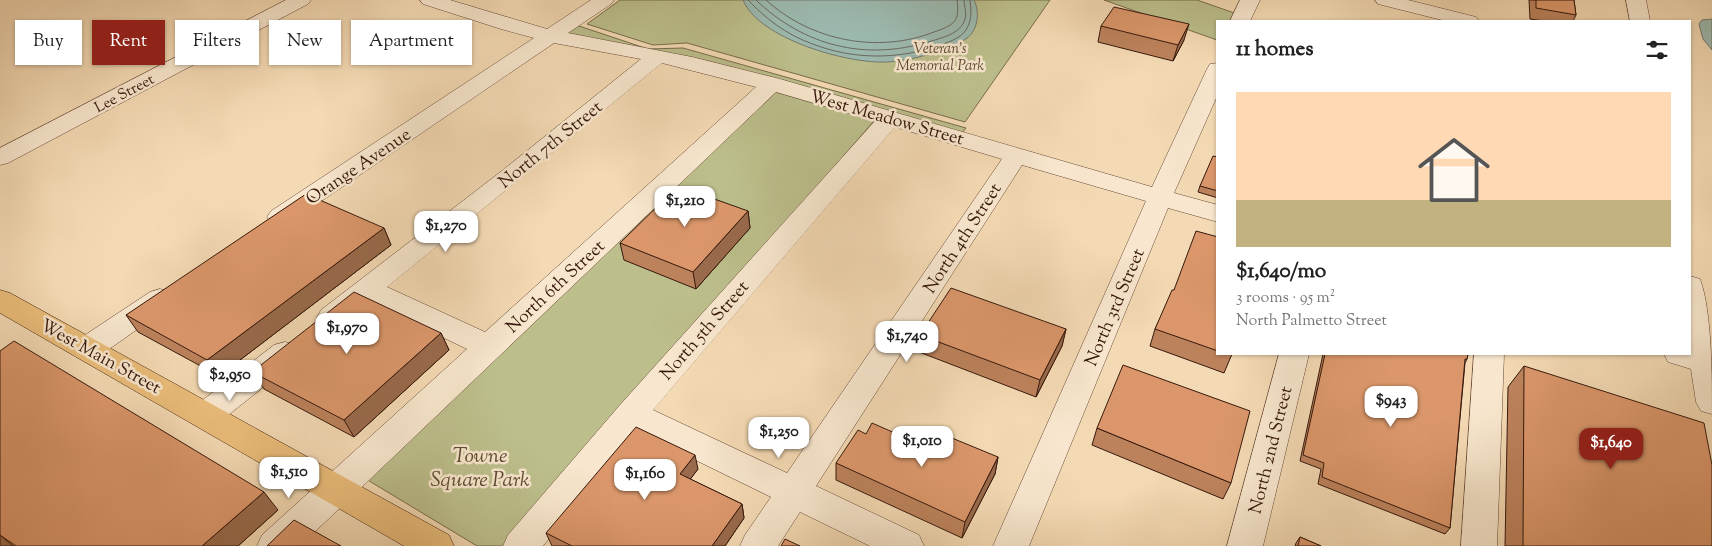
<!DOCTYPE html>
<meta charset="utf-8">
<style>
body{margin:0;font-family:"Sorts Mill Goudy",serif;background:#f6f6f6;color:#222;height:100vh;display:flex;flex-direction:column;font-size:19px;white-space:nowrap}
*{box-sizing:border-box;margin:0}
p{font-size:16px;color:#767676}
.icon{flex:none;width:28px;height:28px;fill:none;stroke:currentColor;stroke-width:2;stroke-linecap:round;stroke-linejoin:round}
.map{position:relative;flex:1;overflow:hidden}
.sheet{position:absolute;left:1216px;top:20px;width:475px;height:335px;display:flex;flex-direction:column;background:#fff;border-radius:0px;box-shadow:0 1px 4px #0004}
.sheet>*{flex:none}
.top-card{position:absolute;left:15px;top:20px;width:475px;height:45px;display:flex;gap:10px}
.price{position:absolute;translate:-50% -42px;padding:0 11px;border-radius:10px;background:#fff;color:#222;font-size:16px;line-height:32px;filter:drop-shadow(0 1px 2px #0008)}
.price::after{content:'';position:absolute;left:50%;top:30px;width:15px;height:11px;margin-left:-8px;background:inherit;clip-path:polygon(0 0,100% 0,50% 100%)}
.price.selected{background:#8f2418;color:#fff}
ul{padding:0;list-style:none}
li{display:grid;align-content:center;gap:10px;height:265px;padding:0 20px}
li span{display:grid;place-items:center;height:155px;border-radius:0px;color:#555}
li>.icon{margin-inline-start:auto}
span .icon{width:90px;height:90px;fill:#fffc;stroke-width:1}
li b{font-size:21px}
h2{display:flex;justify-content:space-between;align-items:center;height:60px;padding:0 20px;font-size:21px}
.pill{padding:0 18px;border-radius:0px;background:#fff;box-shadow:0 1px 4px #0004;font-size:18px;line-height:45px}
.pill.selected{background:#8f2418;color:#fff}
.map>svg:first-child{display:block}
</style>
<div class="map">
<svg width="1712" height="546" viewBox="0 0 1712 546">
<rect width="100%" height="100%" fill="#f4dab4"/>
<filter id="stains"><feTurbulence type="fractalNoise" baseFrequency=".004" numOctaves="4"/><feColorMatrix values="0 0 0 0 .2 0 0 0 0 .09 0 0 0 0 .02 0 0 0 .5 -.17"/></filter>
<radialGradient id="worn" r=".72"><stop offset=".6" stop-color="#630" stop-opacity="0"/><stop offset="1" stop-color="#630" stop-opacity=".3"/></radialGradient>
<!-- green -->
<path fill="#bcbf8c" stroke="#796c4c" d="M 620,0 L 1050,0 L 965,122 L 687,43 L 653,45 L 587,24 Z
M 1104,0 L 1197,0 L 1243,16 L 1241,21 L 1218,21 L 1217,40 Z
M 579,26 L 648,49 L 683,48 L 966,128 L 959,137 L 555,34 Z
M 776,92 L 874,121 L 504,546 L 477,546 L 366,479 Z"/>
<!-- water -->
<path fill="#9cbab0" stroke="#73796e" d="M 743,0 L 974,0 C 980,12 978,30 967,38 C 950,51 908,61 887,62 C 848,64 759,39 743,0 Z
M 1712,19 L 1712,50 L 1703,39 L 1699,24 L 1702,20 Z"/>
<g fill="none" stroke-linecap="round" stroke-linejoin="round">
<!-- shore -->
<path stroke="#69695e" stroke-width="1" d="M 748,0 C 766,19 786,34 810,43 C 853,60 897,60 941,45 C 951,41 964,37 968,26 C 972,18 971,9 970,0
M 756,0 C 804,46 865,61 928,42 C 941,38 961,34 965,19 C 967,13 964,6 964,0
M 766,0 C 811,41 878,54 934,32 C 954,25 960,22 957,0"/>
<defs>
<path id="minor" d="M 286,0 L 311,0 L 308,4 L 8,163 L 0,165 L 0,148 Z
M 420,0 L 450,0 L 547,29 L 591,0 L 614,0 L 611,4 L 568,33 L 692,57 L 780,79 L 1152,187 L 1207,69 L 1210,64 L 1218,63 L 1218,94 L 1174,193 L 1218,205 L 1218,222 L 1168,208 L 1029,546 L 993,546 L 1146,201 L 1022,165 L 816,486 L 919,535 L 924,546 L 870,546 L 800,512 L 778,546 L 740,546 L 745,535 L 771,497 L 636,431 L 543,546 L 503,546 L 508,535 L 620,405 L 875,121 L 776,92 L 300,546 L 257,546 L 262,535 L 467,349 L 369,302 C 353,315 342,331 321,324 L 317,317 L 321,310 L 503,170 L 641,59 L 554,43 L 289,223 L 280,225 L 271,223 L 267,217 L 271,211 L 534,38 L 501,29 L 423,4 ZM 662,63 L 756,87 L 485,332 L 387,287 ZM 895,127 L 1002,159 L 787,473 L 653,410 Z
M 1240,0 L 1260,0 L 1250,21 L 1230,21 Z
M 1375,0 L 1408,0 L 1476,17 L 1479,21 L 1446,21 L 1378,4 Z
M 1626,0 L 1646,0 L 1650,21 L 1630,21 Z
M 1690,276 L 1700,279 C 1712,311 1712,377 1712,414 L 1701,411 L 1696,402 L 1691,369 L 1668,362 L 1664,354 L 1690,354 Z
M 160,289 L 170,292 L 174,299 L 170,306 L 98,357 L 87,360 L 76,357 L 72,349 L 76,341 L 150,292 Z
M 285,342 L 296,345 L 300,353 L 296,361 L 217,424 L 206,428 L 195,424 L 190,415 L 195,406 L 274,345 Z
M 1279,354 L 1309,354 L 1263,546 L 1227,546 Z
M 1474,354 L 1504,354 L 1497,546 L 1461,546 Z"/>
<path id="major" d="M 0,290 L 10,293 L 449,535 L 454,546 L 404,546 L 0,313 Z"/>
</defs>
<!-- minor casing -->
<use href="#minor" stroke="#664836" stroke-width="1"/>
<!-- major casing -->
<use href="#major" stroke="#36180c" stroke-width="1"/>
<!-- minor -->
<use href="#minor" fill="#f8e7ce" fill-rule="evenodd"/>
<!-- major -->
<use href="#major" fill="#eabd7a" fill-rule="evenodd"/>
</g>
<!-- wall -->
<path fill="#bc825c" stroke="#36180c" d="M 1529,0 L 1574,0 L 1576,15 L 1573,21 L 1543,21 L 1530,19 Z
M 1101,26 L 1184,40 L 1173,61 L 1098,42 Z
M 1218,157 L 1218,198 L 1198,192 L 1200,186 Z
M 748,211 L 750,228 L 696,289 L 624,260 L 620,243 Z
M 384,228 L 391,245 L 219,376 L 138,332 L 126,315 Z
M 1218,237 L 1218,354 L 1232,354 L 1224,373 L 1150,346 L 1155,329 L 1174,290 Z
M 1066,329 L 1062,346 L 1036,397 L 919,352 L 920,335 Z
M 441,333 L 449,350 L 354,437 L 264,389 L 252,372 Z
M 0,351 L 278,510 L 238,546 L 0,546 Z
M 1323,354 L 1468,354 L 1467,359 L 1465,363 L 1450,528 L 1445,534 L 1318,484 L 1321,469 L 1300,461 Z
M 1524,366 L 1712,546 L 1505,546 L 1508,387 Z
M 1097,428 L 1231,483 L 1223,499 L 1092,445 Z
M 866,434 L 929,448 L 998,457 L 995,474 L 962,538 L 836,480 L 836,463 Z
M 698,469 L 690,479 L 742,504 L 744,518 L 725,546 L 552,546 L 546,533 Z
M 1300,537 L 1321,546 L 1295,546 L 1296,543 Z"/>
<!-- shaded-wall -->
<path fill="#996a4b" stroke="#36180c" d="M 1189,24 L 1184,40 L 1173,61 L 1178,45 Z
M 748,211 L 750,228 L 696,289 L 693,272 Z
M 384,228 L 391,245 L 219,376 L 207,360 Z
M 1066,329 L 1062,346 L 1036,397 L 1040,380 Z
M 441,333 L 449,350 L 354,437 L 344,420 Z
M 695,455 L 698,469 L 683,489 L 680,474 Z
M 998,457 L 995,474 L 962,538 L 965,522 Z
M 264,492 L 278,510 L 238,546 L 202,546 Z
M 742,504 L 744,518 L 725,546 L 712,546 Z
M 0,535 L 13,546 L 0,546 Z"/>
<!-- building -->
<path fill="#db976b" stroke="#36180c" d="M 1536,0 L 1574,0 L 1576,15 L 1536,8 Z
M 1114,7 L 1189,24 L 1178,45 L 1101,26 Z
M 1213,156 L 1218,157 L 1218,191 L 1200,186 Z
M 678,186 L 748,211 L 693,272 L 620,243 Z
M 306,194 L 384,228 L 207,360 L 126,315 Z
M 1196,231 L 1218,237 L 1218,351 L 1155,329 L 1172,290 L 1174,290 Z
M 951,288 L 1066,329 L 1040,380 L 920,335 Z
M 354,292 L 441,333 L 344,420 L 252,372 Z
M 14,341 L 264,492 L 202,546 L 16,546 L 0,535 L 0,351 Z
M 1325,354 L 1468,354 L 1467,359 L 1465,359 L 1450,528 L 1322,477 L 1324,463 L 1303,455 Z
M 1123,365 L 1250,411 L 1231,483 L 1097,428 Z
M 1524,366 L 1704,423 L 1712,465 L 1712,546 L 1523,546 Z
M 872,423 L 929,448 L 935,437 L 947,436 L 998,457 L 965,522 L 836,463 L 858,430 L 866,434 Z
M 636,427 L 695,455 L 680,474 L 742,504 L 712,546 L 572,546 L 546,533 Z
M 294,520 L 341,546 L 267,546 Z
M 1300,537 L 1321,546 L 1298,546 Z
M 785,539 L 800,546 L 781,546 Z"/>
<g text-anchor="middle" stroke-width="5" stroke-linejoin="round" paint-order="stroke">
<!-- far-park labels -->
<g font-size="15" font-style="italic" fill="#5e4a32" stroke="#f8e7ce">
<text x="940" y="53">Veteran's<tspan x="940" dy="17">Memorial Park</tspan></text>
</g>
<!-- far-street labels -->
<g font-size="15" fill="#36180c" stroke="#f8e7ce">
<text transform="translate(124 93) rotate(-28)" y="5">Lee Street</text>
</g>
<!-- street labels -->
<g font-size="18" fill="#36180c" stroke="#f8e7ce">
<text transform="translate(887 117) rotate(16)" y="6">West Meadow Street</text>
<text transform="translate(550 144) rotate(-39)" y="6">North 7th Street</text>
<text transform="translate(358 166) rotate(-34)" y="6">Orange Avenue</text>
<text transform="translate(962 238) rotate(-57)" y="6">North 4th Street</text>
<text transform="translate(555 286) rotate(-43)" y="6">North 6th Street</text>
<text transform="translate(1114 307) rotate(-67)" y="6">North 3rd Street</text>
<text transform="translate(704 330) rotate(-49)" y="6">North 5th Street</text>
<text transform="translate(101 356) rotate(29)" y="6">West Main Street</text>
<text transform="translate(1270 450) rotate(-76)" y="6">North 2nd Street</text>
</g>
<!-- near-park labels -->
<g font-size="21" font-style="italic" fill="#5e4a32" stroke="#f8e7ce">
<text x="480" y="462">Towne<tspan x="480" dy="24">Square Park</tspan></text>
</g>
</g>
<rect width="100%" height="100%" filter="url(#stains)"/>
<rect width="100%" height="100%" fill="url(#worn)"/>
</svg>
<b class="price" style="left:685px;top:228px">$1,210</b>
<b class="price" style="left:446px;top:253px">$1,270</b>
<b class="price" style="left:347px;top:355px">$1,970</b>
<b class="price" style="left:907px;top:363px">$1,740</b>
<b class="price" style="left:230px;top:402px">$2,950</b>
<b class="price" style="left:1391px;top:428px">$943</b>
<b class="price" style="left:779px;top:459px">$1,250</b>
<b class="price" style="left:922px;top:468px">$1,010</b>
<b class="price selected" style="left:1611px;top:470px">$1,640</b>
<b class="price" style="left:289px;top:499px">$1,510</b>
<b class="price" style="left:645px;top:501px">$1,160</b>
<div class="top-card">
<a class="pill">Buy</a>
<a class="pill selected">Rent</a>
<a class="pill">Filters</a>
<a class="pill">New</a>
<a class="pill">Apartment</a>
</div>
<section class="sheet">
<h2>11 homes<svg class="icon" aria-label="filters" viewBox="0 0 24 24"><path d="M4 7h16M4 17h16"/><circle cx="9" cy="7" r="2"/><circle cx="15" cy="17" r="2"/></svg></h2>
<ul>
<li><span style="background:linear-gradient(#ffd9b3 70%,#c2b280 0)"><svg class="icon" aria-label="home" viewBox="0 0 24 24"><path d="M3 11l9-7 9 7M6 9v11h12V9"/></svg></span><div><b>$1,640/mo</b><p>3 rooms · 95 m²</p><p>North Palmetto Street</p></div></li>
</ul>
</section>
</div>
